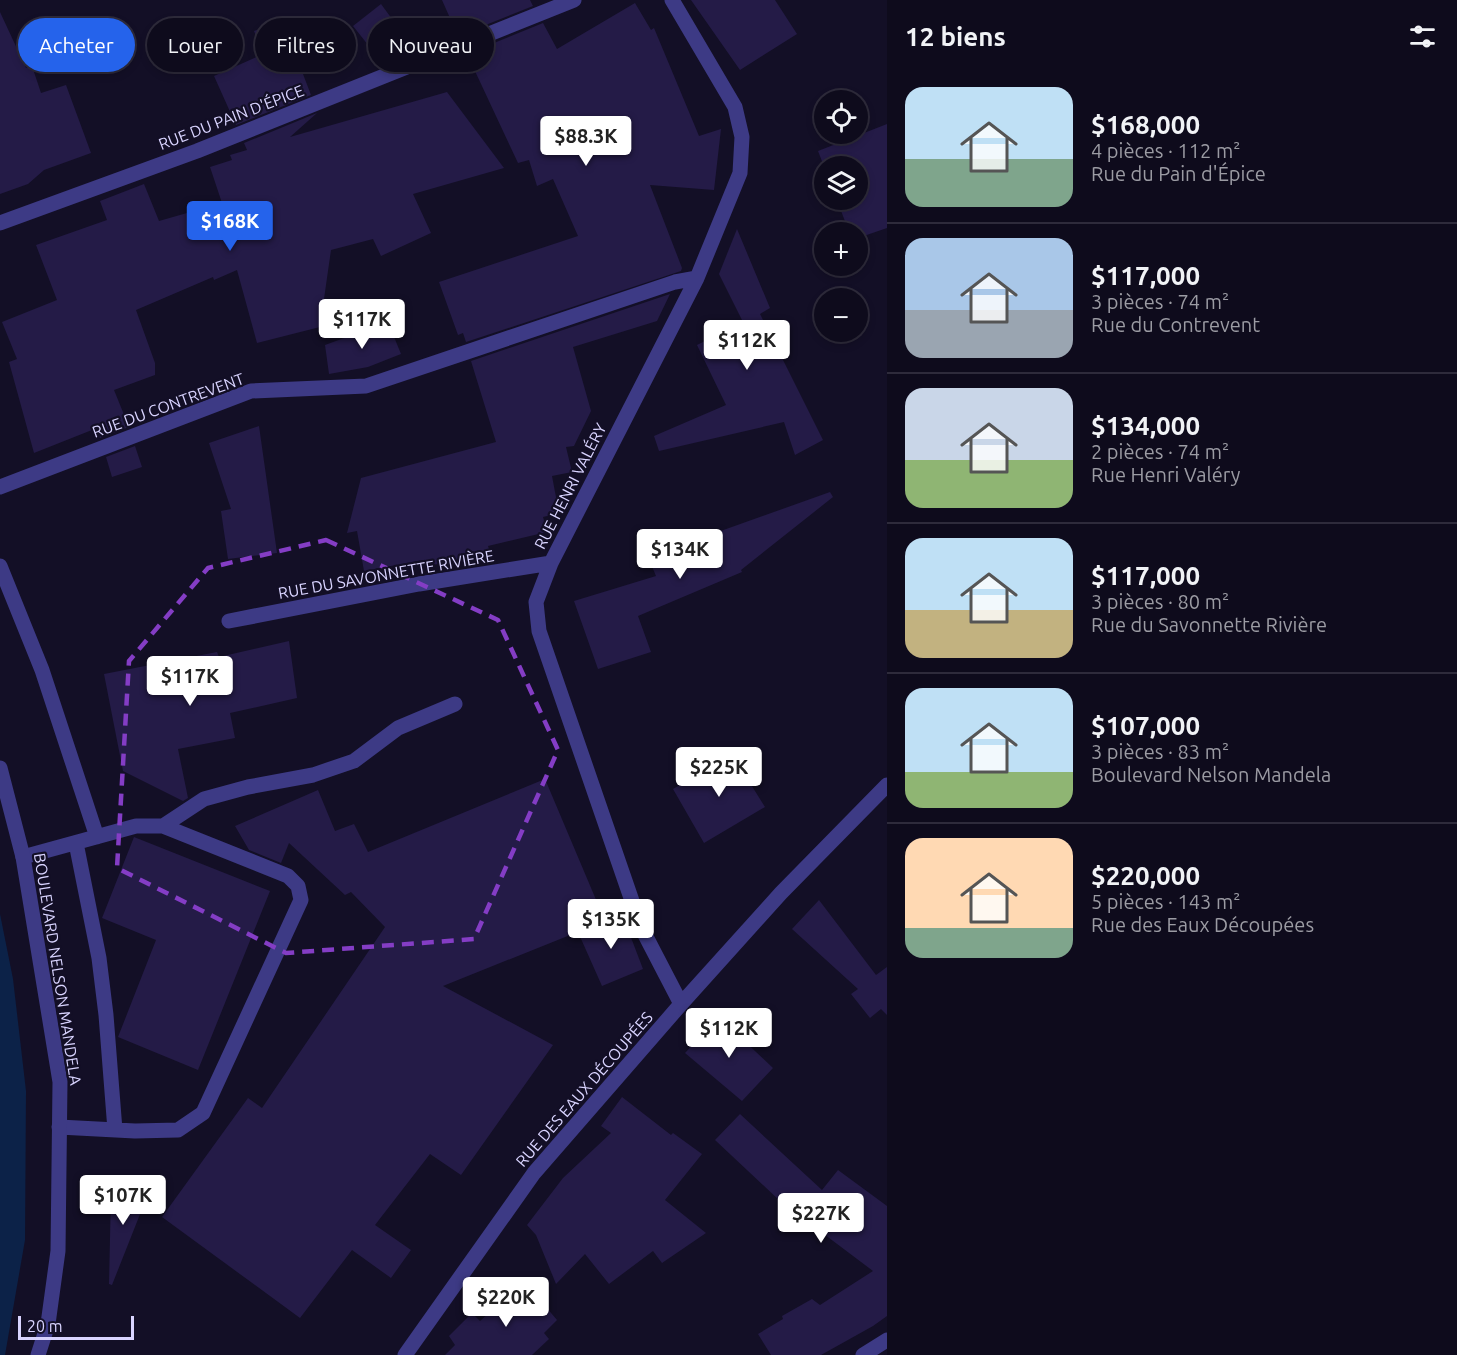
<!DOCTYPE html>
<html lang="fr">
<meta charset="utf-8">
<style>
body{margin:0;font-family:Ubuntu,sans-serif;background:#171425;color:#f1f3f6;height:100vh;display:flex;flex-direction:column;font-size:22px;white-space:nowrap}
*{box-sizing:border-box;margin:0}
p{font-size:20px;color:#9b9ba3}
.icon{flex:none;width:33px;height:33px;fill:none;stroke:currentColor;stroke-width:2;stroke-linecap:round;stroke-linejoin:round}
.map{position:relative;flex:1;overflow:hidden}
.side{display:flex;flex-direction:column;background:#0e0b1c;width:570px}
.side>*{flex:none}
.hud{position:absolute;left:18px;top:18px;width:570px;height:54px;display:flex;gap:12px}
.tools{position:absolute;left:814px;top:90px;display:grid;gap:12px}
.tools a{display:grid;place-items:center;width:54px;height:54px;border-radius:50%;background:#0e0b1c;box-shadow:0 3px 9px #0003,0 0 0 2px #2e2b3b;font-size:30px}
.scale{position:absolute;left:18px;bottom:15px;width:116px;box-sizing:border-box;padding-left:6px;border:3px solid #d9d4ff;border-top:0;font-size:16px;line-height:21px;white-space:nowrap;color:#d9d4ff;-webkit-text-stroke:4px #130f26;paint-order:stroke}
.price{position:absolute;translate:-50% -51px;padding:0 14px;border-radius:6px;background:#fff;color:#222;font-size:20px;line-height:39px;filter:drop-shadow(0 2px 3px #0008)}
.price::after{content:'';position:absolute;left:50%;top:36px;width:18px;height:14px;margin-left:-9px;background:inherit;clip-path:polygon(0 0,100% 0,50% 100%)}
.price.on{background:#2563eb;color:#fff}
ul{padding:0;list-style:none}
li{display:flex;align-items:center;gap:18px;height:150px;padding:0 18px}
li+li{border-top:2px solid #2e2b3b}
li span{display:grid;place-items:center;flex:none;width:168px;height:120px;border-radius:18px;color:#555}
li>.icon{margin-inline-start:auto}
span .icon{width:72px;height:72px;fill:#fffc;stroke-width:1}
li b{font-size:26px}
h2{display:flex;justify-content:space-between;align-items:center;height:72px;padding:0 18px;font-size:26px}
.chip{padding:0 21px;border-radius:27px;background:#0e0b1c;box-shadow:0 3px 9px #0003,0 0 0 2px #2e2b3b;font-size:21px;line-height:54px}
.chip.on{background:#2563eb;color:#fff}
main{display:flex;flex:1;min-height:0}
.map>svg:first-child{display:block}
</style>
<main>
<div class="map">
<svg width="887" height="1355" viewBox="0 0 887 1355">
<rect width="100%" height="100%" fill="#130f26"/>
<!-- water -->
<path fill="#0c2248" d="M 0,914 L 13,979 L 26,1091 L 25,1240 L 5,1355 L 0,1355 Z"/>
<!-- building -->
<path fill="#241b47" d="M 442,0 L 530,0 L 533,6 L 458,36 Z
M 691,0 L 775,0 L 797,34 L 740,70 Z
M 635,3 L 651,30 L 654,28 L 699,136 L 721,129 L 714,190 L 650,185 L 682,268 L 681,271 L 466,342 L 463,333 L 458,335 L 439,282 L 578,236 L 553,179 L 537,186 L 529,160 L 518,163 L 467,54 L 543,23 L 557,49 Z
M 381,4 L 406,38 L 380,60 L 353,26 Z
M 0,12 L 26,68 L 32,66 L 41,93 L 66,85 L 91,153 L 44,170 L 28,184 L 0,194 Z
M 280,22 L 292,22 L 303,50 L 295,53 L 311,95 L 236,125 L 214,76 L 263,54 L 254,31 Z
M 447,92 L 504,168 L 413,194 L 431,233 L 381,256 L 373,239 L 331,250 L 320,327 L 257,343 L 237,270 L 214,280 L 213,277 L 136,310 L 155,363 L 155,375 L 114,390 L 129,427 L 100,438 L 97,428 L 34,453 L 9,362 L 17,359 L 2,322 L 57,300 L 36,245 L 107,220 L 100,201 L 144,184 L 159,221 L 222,203 L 210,167 L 232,160 L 230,155 L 247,150 L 244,143 L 317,113 L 290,137 Z
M 887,124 L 887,228 L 858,238 L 858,232 L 849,232 L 837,200 L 858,200 L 858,166 L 825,166 L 825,169 L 818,151 Z
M 737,229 L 770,308 L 760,314 L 823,440 L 795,455 L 784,422 L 659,451 L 654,436 L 726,405 L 697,345 L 743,322 L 719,274 Z
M 670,294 L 657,321 L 573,347 L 591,411 L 574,446 L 566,447 L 572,472 L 552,476 L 559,513 L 543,517 L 547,532 L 488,546 L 491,556 L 425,566 L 423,560 L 364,571 L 357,531 L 347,533 L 361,478 L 496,442 L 471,361 Z
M 388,322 L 401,354 L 368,367 L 329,374 L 325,345 Z
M 259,426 L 277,553 L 228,559 L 221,511 L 231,509 L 209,443 Z
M 135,446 L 142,467 L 112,477 L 106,457 Z
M 830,492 L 833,497 L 741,570 L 742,572 L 638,616 L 651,652 L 598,669 L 574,601 L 656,576 L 648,557 Z
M 289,641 L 297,698 L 230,713 L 235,738 L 178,749 L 188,798 L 183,801 L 123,771 L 104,674 L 217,652 L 219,657 Z
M 732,754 L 765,807 L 704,843 L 673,789 Z
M 545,779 L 605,921 L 443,986 L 553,1045 L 461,1175 L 430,1154 L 375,1225 L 411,1250 L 391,1278 L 352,1250 L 300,1318 L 162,1217 L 248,1098 L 262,1108 L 385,927 L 351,892 L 345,895 L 289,843 L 281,863 L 249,850 L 235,826 L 318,790 L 335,831 L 354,824 L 368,852 Z
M 134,837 L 270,891 L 198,1070 L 118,1037 L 156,940 L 102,918 Z
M 819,900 L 876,975 L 887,967 L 887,1015 L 881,1009 L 870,1018 L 851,994 L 858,989 L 792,929 Z
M 622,914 L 643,969 L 602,986 L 578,932 Z
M 719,1017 L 773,1068 L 742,1101 L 685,1053 Z
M 622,1097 L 671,1135 L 673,1133 L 702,1154 L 665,1200 L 706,1233 L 662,1263 L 653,1251 L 609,1284 L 585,1254 L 556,1284 L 536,1235 L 527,1225 L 563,1178 L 611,1133 L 601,1126 Z
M 740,1114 L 822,1190 L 838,1170 L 887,1206 L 887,1316 L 873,1326 L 821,1355 L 771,1355 L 758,1334 L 783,1319 L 782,1316 L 812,1299 L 820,1305 L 873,1271 L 780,1201 L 715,1140 Z
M 111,1193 L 148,1194 L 112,1285 L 109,1284 Z
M 524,1281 L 557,1320 L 544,1333 L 549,1339 L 532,1355 L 445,1355 L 455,1345 L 449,1336 L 472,1313 L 480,1321 Z"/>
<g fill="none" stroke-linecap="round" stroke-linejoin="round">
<!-- service -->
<path stroke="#3d3a85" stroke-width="15" d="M 0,566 L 42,670 L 97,837
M 163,826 L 204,799 L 248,787 L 313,775 L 354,761 L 398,728 L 455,704
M 76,843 L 99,958 L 106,1015 L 115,1130
M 23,857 L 136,826 L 163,826 L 288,876 L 298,886 L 301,900 L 203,1113 L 178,1130 L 135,1131 L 59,1127"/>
<!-- minor -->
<path stroke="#3d3a85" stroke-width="15" d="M 672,0 L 735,107 L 742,137 L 740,173 L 697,278 L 551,563 L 536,602 L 539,631 L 641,927 L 681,1004
M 0,223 L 197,151 L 574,0
M 0,487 L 251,391 L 366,386 L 675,282 L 697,278
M 229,621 L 419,584 L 551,563
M 405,1355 L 534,1173 L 681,1004 L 781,893 L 887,785
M 863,1355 L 887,1340"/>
<!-- tertiary -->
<path stroke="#3d3a85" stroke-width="15" d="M 0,768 L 23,857 L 60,1082 L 58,1251 L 48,1324 L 38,1355"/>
</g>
<!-- marked area -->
<path fill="none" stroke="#843dc5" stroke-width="4.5" stroke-dasharray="12 8" stroke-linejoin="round" d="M 326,540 L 498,620 L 558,750 L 474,939 L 286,953 L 117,868 L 129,661 L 208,568 Z"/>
<g text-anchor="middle" stroke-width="4.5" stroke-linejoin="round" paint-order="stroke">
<!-- street labels -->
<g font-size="16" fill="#d9d4ff" stroke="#130f26">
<text transform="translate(231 117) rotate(-21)" y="6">RUE DU PAIN D'ÉPICE</text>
<text transform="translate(168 405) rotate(-20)" y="6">RUE DU CONTREVENT</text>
<text transform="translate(570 486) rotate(-63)" y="6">RUE HENRI VALÉRY</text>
<text transform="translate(386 574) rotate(-10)" y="6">RUE DU SAVONNETTE RIVIÈRE</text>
<text transform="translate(58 969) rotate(81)" y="6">BOULEVARD NELSON MANDELA</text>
<text transform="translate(584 1089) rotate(-49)" y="6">RUE DES EAUX DÉCOUPÉES</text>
</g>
</g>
</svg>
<div class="tools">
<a><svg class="icon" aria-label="locate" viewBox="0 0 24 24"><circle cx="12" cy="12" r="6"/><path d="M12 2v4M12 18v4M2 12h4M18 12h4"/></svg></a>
<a><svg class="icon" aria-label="layers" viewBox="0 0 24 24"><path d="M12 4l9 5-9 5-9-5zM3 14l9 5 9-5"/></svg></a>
<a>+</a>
<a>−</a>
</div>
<div class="scale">20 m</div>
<b class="price" style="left:586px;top:167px">$88.3K</b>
<b class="price on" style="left:230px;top:252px">$168K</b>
<b class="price" style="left:362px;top:350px">$117K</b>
<b class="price" style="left:747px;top:371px">$112K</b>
<b class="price" style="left:680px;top:580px">$134K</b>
<b class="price" style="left:190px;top:707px">$117K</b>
<b class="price" style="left:719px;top:798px">$225K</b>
<b class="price" style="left:611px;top:950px">$135K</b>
<b class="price" style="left:729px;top:1059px">$112K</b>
<b class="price" style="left:123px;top:1226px">$107K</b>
<b class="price" style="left:821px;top:1244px">$227K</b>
<b class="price" style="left:506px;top:1328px">$220K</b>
<div class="hud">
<a class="chip on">Acheter</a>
<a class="chip">Louer</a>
<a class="chip">Filtres</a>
<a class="chip">Nouveau</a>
</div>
</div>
<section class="side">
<h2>12 biens<svg class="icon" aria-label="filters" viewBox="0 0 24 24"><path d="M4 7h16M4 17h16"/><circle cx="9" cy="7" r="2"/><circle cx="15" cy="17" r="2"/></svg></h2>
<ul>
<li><span style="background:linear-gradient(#bfe0f5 60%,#7fa58c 0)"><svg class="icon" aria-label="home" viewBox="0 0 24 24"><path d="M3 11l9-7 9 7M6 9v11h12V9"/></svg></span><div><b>$168,000</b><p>4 pièces · 112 m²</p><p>Rue du Pain d'Épice</p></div></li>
<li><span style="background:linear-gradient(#a9c7e8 60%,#9aa5b1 0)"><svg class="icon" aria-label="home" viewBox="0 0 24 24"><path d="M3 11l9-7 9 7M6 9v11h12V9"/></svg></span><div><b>$117,000</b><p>3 pièces · 74 m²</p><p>Rue du Contrevent</p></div></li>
<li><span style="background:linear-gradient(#c9d6e8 60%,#8fb573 0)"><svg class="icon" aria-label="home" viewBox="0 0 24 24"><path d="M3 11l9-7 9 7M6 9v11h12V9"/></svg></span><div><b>$134,000</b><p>2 pièces · 74 m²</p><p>Rue Henri Valéry</p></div></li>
<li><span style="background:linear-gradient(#bfe0f5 60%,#c2b280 0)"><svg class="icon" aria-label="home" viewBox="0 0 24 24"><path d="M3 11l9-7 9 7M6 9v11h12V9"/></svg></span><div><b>$117,000</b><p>3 pièces · 80 m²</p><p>Rue du Savonnette Rivière</p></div></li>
<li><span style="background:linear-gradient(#bfe0f5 70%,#8fb573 0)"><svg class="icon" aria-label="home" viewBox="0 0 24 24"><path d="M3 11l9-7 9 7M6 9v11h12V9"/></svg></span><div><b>$107,000</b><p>3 pièces · 83 m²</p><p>Boulevard Nelson Mandela</p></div></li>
<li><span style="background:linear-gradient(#ffd9b3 75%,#7fa58c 0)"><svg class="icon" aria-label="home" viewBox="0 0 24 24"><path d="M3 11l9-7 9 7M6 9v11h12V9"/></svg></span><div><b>$220,000</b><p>5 pièces · 143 m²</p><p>Rue des Eaux Découpées</p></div></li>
</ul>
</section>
</main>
